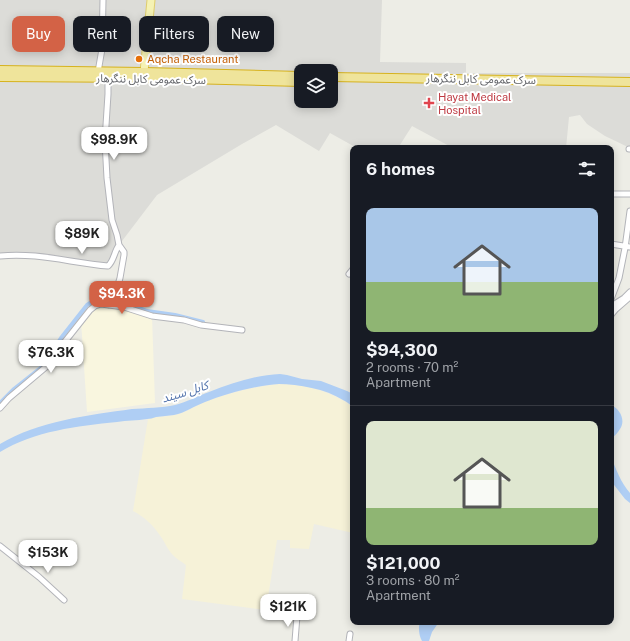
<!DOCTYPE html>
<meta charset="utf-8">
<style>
body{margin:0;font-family:"Public Sans","Noto Sans Arabic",sans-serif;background:#20242c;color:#f1f3f6;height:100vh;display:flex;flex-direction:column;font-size:15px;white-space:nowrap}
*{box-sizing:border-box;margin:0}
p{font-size:13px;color:#9ea1a6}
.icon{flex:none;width:22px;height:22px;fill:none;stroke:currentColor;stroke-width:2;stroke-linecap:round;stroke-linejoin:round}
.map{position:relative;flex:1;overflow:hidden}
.drawer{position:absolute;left:350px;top:145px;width:264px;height:480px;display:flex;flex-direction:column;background:#171b24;border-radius:8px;box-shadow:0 2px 10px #0003}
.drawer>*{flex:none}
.banner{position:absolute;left:12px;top:16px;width:278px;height:36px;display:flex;gap:8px}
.buttons{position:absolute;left:294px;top:64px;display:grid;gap:8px}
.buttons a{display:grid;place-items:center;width:44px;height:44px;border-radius:8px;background:#171b24;box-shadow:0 2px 10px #0003;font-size:20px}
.price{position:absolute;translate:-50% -34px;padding:0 9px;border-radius:8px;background:#fff;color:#222;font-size:13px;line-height:26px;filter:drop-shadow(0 1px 2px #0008)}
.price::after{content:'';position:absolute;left:50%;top:24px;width:12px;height:9px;margin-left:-6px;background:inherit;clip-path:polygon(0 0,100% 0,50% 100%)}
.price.selected{background:#d36246;color:#fff}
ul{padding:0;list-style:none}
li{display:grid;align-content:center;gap:8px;height:212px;padding:0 16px}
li+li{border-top:1px solid #363941}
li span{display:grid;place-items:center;height:124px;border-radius:8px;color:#555}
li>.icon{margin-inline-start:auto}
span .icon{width:72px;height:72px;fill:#fffc;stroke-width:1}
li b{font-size:17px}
h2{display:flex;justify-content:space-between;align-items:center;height:48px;padding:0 16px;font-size:17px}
.pill{padding:0 14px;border-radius:8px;background:#171b24;box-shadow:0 2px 10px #0003;font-size:14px;line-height:36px}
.pill.selected{background:#d36246;color:#fff}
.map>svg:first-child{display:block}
</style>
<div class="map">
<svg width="630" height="641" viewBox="0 0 630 641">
<rect width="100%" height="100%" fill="#edede6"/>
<!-- commercial -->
<path fill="#f9f6df" d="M 101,304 L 152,316 L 155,403 L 87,412 L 81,321 Z"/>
<!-- industrial -->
<path fill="#dcdcd8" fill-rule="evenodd" d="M 0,0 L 382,0 L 380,62 L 466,63 L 466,73 L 630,73 L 630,148 L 605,136 L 587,124 L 580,115 L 569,117 L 566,148 L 453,148 L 412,126 L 398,148 L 357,148 L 330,133 L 319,151 L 276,125 L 242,144 L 157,195 L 119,245 L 110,265 L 65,260 L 0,256 ZM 301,71 L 331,71 L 331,101 L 301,101 Z"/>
<!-- sand -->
<path fill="#f6f2d8" d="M 278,384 C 304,384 332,391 353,407 L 353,533 L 314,524 L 309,549 L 290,548 L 290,540 L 277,540 L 266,610 L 182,599 L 186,565 C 181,561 175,558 171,553 C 166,547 164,540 159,534 C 153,525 143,516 133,511 L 148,419 C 159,416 171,417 182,413 C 190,410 197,405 205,402 C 227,393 254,387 278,384 Z"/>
<!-- water -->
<path fill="#afcef4" d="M 280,374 L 287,375 L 302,379 L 321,381 L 347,391 L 353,394 L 353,407 C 350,404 347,402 343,400 C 326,389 298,384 279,384 C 257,385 225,394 205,402 C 194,406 185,413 174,415 C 168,416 162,416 156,417 C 153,418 150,419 147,419 C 137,421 127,420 117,422 C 77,426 35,431 0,452 L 0,444 C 38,421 89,415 132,409 C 146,408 162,408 175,405 C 187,402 198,396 209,392 C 232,383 256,375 280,374 Z
M 611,405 C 620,409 626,420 620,429 C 618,433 614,436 611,439 L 612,422 L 611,420 Z
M 611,457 C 616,469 621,483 630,493 L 630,503 L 625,499 L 611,481 Z
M 420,622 L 439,622 L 432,632 L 429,641 L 422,641 C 419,636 418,627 420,622 Z"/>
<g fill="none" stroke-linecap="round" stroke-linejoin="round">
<!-- canal -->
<path stroke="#afcef4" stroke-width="4" d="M 0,403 L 14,389 L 43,366 L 61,338 L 87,305 L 96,299 L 101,298 L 124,302 L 147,311 L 175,315 L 203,322"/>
<defs>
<path id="minor" d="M 98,72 L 102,49 L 103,0
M 108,79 L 108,94 L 105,141 L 107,178 L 112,220 L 117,235 L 119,245 L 124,252 L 124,255 L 120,278 L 117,288 L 108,305
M 629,149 L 630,149
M 611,194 L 630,194
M 611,244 L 630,247
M 0,256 C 36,252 72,263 108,266 C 114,261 114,252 119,245
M 349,274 L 353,269
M 611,299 L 619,278 L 625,248 L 630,211
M 611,307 L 613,305 L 624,298 L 630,292
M 611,315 L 616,309 L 630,297
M 0,408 L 9,398 L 47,366 L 63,344 L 90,310 L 95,306 L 101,304 L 124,307 L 152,316 L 184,320 L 201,325 L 242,330
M 0,546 L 39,577 L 64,600
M 295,641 L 297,616
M 349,641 L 350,634"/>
<path id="major" d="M 144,72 L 151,0"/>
<path id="highway" d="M 0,70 L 144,72 L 301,76
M 0,77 L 144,78 L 301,82
M 331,77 L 630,82"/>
</defs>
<!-- minor casing -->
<use href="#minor" stroke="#b3b4b9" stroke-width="7"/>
<!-- major casing -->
<use href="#major" stroke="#dfcd6d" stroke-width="9"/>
<!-- highway casing -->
<use href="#highway" stroke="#d6b21e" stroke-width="10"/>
<!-- minor -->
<use href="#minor" stroke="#fff" stroke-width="5"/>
<!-- major -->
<use href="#major" stroke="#f5f2b4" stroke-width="7"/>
<!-- highway -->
<use href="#highway" stroke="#efe49b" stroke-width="8"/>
</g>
<!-- markers -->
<circle fill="#e8710a" stroke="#fff" stroke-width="1.5" cx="139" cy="59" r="4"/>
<path fill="#e0444e" stroke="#fff" stroke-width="1.5" d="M427 97h4v4h4v4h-4v4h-4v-4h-4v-4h4z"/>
<g text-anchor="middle" stroke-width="4" stroke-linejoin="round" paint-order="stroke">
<!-- food labels -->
<g font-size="11" fill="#c56008" stroke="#fff" text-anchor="start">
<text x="147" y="63">Aqcha Restaurant</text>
</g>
<!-- street labels -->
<g font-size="11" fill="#5d5f64" stroke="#fff">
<text transform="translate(151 79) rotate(1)" y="4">سرک عمومی کابل ننگرهار</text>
<text transform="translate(481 79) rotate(1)" y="4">سرک عمومی کابل ننگرهار</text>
</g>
<!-- health labels -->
<g font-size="11" fill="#be3a42" stroke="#fff" text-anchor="start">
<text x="438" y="101">Hayat Medical<tspan x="438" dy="13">Hospital</tspan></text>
</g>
<!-- water labels -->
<g font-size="12" font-style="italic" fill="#5273ac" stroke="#fff">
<text transform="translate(185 392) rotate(-17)" y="4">کابل سيند</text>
</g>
</g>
</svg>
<div class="buttons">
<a><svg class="icon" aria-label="layers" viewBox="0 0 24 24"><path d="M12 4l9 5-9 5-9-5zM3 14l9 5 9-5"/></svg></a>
</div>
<b class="price" style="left:114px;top:161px">$98.9K</b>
<b class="price" style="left:82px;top:255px">$89K</b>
<b class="price selected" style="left:122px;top:315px">$94.3K</b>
<b class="price" style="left:51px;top:374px">$76.3K</b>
<b class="price" style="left:48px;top:574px">$153K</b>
<b class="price" style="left:288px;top:628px">$121K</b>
<div class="banner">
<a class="pill selected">Buy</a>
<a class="pill">Rent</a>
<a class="pill">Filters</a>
<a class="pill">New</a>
</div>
<section class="drawer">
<h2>6 homes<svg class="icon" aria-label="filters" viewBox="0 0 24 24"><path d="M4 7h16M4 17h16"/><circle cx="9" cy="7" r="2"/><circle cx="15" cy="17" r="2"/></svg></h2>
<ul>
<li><span style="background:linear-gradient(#a9c7e8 60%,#8fb573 0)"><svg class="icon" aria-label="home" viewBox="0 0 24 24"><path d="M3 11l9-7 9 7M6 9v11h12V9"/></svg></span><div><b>$94,300</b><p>2 rooms · 70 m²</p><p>Apartment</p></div></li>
<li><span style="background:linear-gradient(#dfe7d0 70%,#8fb573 0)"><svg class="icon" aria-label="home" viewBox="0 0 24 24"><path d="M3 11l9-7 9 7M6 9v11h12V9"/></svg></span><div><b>$121,000</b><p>3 rooms · 80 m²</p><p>Apartment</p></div></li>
</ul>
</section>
</div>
